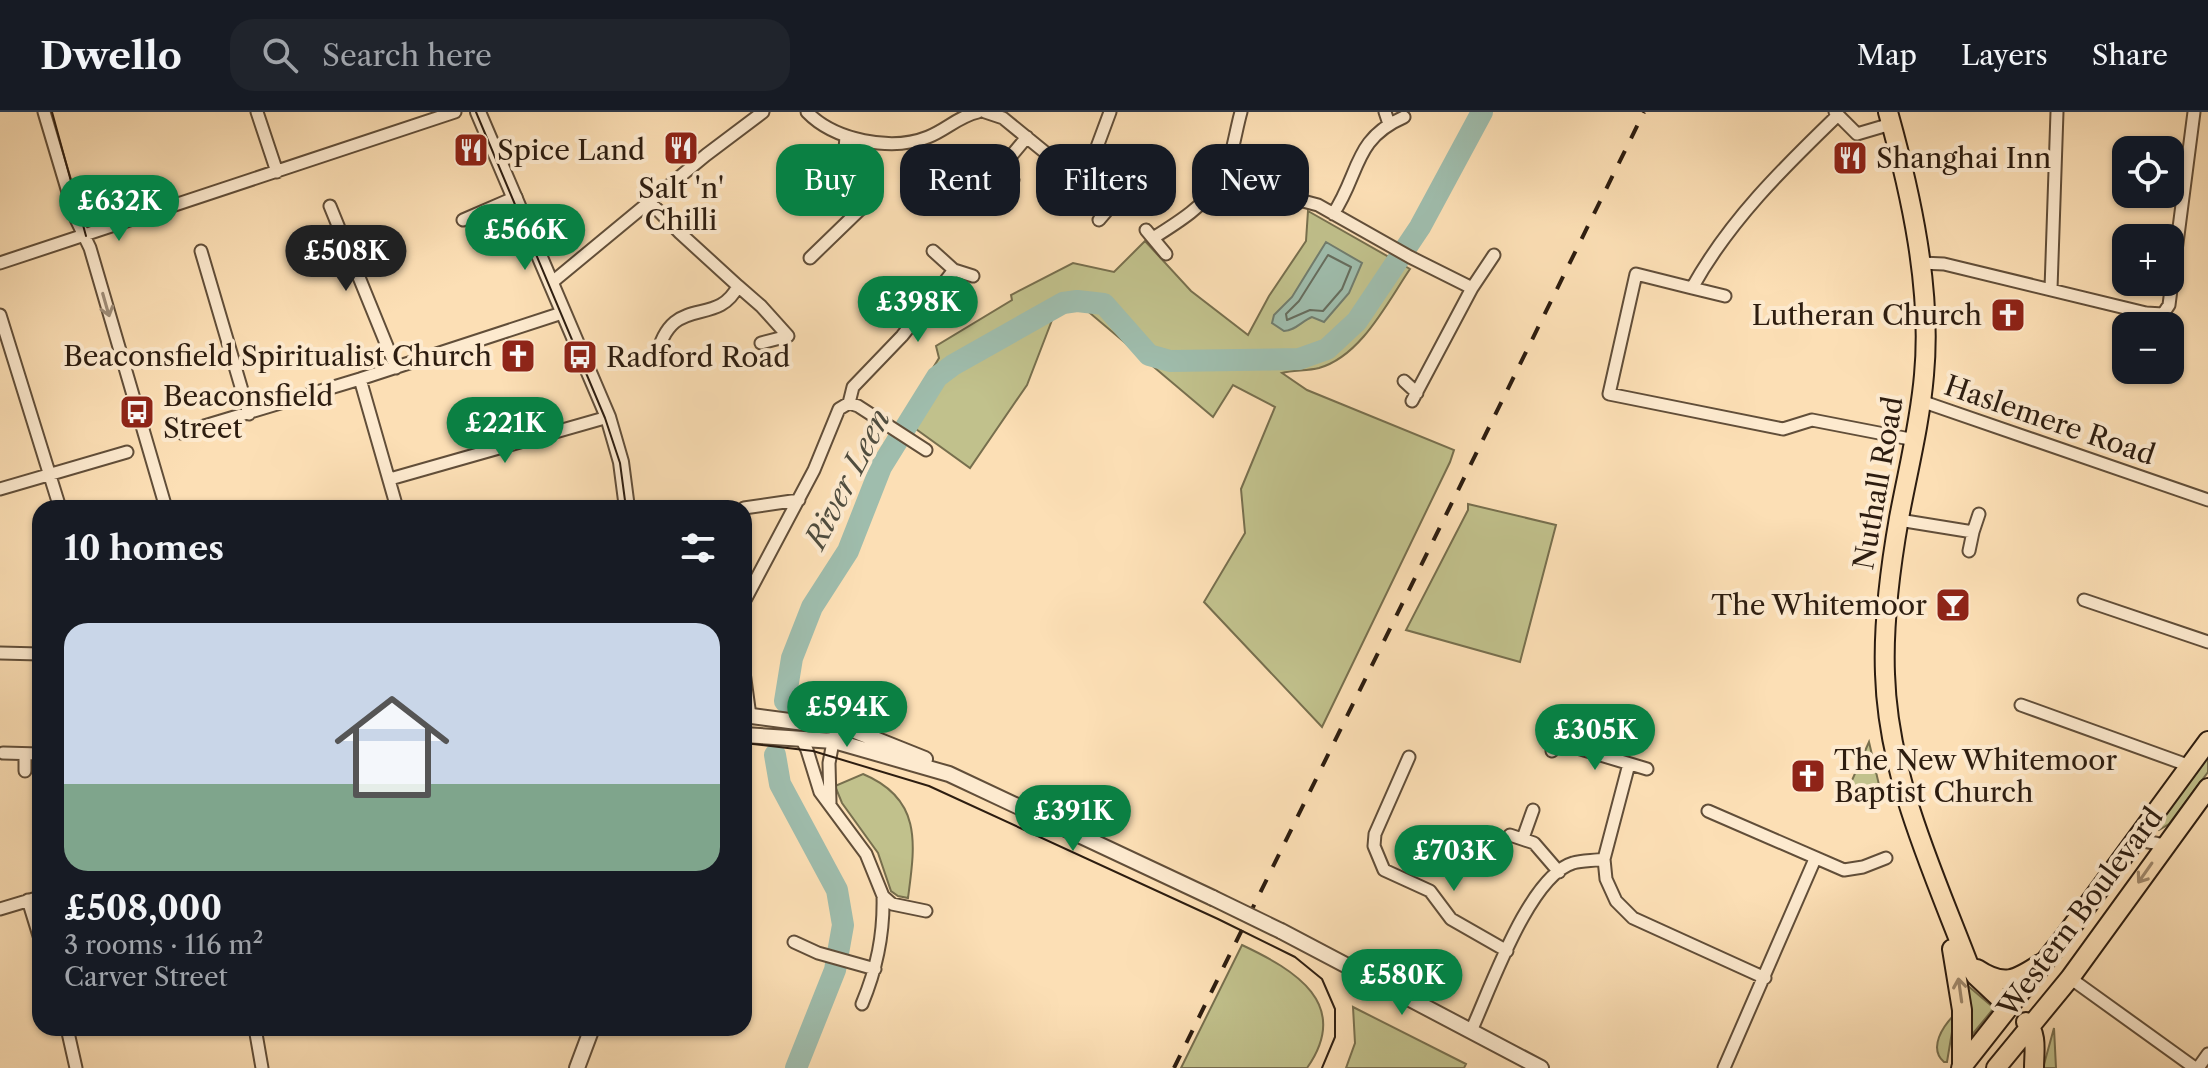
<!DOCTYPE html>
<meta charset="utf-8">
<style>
body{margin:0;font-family:"Libre Caslon Text",serif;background:#20242c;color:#f1f3f6;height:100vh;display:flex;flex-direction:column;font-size:30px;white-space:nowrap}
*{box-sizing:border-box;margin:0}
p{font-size:26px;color:#9ea1a6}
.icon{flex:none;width:44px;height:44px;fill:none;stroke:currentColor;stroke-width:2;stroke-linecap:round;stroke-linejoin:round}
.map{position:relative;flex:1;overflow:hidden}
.sheet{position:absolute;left:32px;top:388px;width:720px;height:536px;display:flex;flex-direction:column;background:#171b24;border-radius:24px;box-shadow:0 2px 6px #0004}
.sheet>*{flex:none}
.top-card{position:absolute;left:776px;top:32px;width:760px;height:72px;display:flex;gap:16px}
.fabs{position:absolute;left:2112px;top:24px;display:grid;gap:16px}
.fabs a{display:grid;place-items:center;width:72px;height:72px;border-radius:16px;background:#171b24;box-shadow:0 2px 6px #0004;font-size:40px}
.price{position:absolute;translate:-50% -68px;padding:0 18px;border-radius:28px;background:#0b8043;color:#fff;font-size:26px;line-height:52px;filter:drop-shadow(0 2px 4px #0008)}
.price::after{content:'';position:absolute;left:50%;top:48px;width:24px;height:18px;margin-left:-12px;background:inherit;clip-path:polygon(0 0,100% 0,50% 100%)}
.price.active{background:#222;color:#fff}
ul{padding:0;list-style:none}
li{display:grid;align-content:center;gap:16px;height:424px;padding:0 32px}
li span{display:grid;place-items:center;height:248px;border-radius:24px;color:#555}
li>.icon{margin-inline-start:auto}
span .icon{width:144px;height:144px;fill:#fffc;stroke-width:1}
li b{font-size:34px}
h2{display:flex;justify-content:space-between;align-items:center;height:96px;padding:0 32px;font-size:34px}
.chip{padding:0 28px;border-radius:24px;background:#171b24;box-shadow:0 2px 6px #0004;font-size:28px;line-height:72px}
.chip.active{background:#0b8043;color:#fff}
header{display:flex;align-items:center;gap:48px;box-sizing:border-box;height:112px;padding:0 40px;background:#171b24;border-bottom:2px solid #363941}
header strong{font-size:38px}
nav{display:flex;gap:44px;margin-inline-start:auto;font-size:28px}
.search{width:560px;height:72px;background:#20242c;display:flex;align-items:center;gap:20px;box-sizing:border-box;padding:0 28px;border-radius:24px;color:#9ea1a6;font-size:30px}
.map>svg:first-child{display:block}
</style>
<header>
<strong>Dwello</strong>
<div class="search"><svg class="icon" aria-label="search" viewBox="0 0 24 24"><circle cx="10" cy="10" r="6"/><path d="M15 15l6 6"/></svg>Search here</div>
<nav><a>Map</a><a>Layers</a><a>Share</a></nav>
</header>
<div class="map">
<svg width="2208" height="956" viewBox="0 0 2208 956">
<rect width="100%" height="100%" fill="#fcdfb5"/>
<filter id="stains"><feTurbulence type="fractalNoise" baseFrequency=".0025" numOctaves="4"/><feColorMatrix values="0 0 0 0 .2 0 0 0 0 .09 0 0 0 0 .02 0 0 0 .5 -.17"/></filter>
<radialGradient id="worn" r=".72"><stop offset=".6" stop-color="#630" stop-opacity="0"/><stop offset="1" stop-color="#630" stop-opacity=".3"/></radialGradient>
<!-- green -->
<path fill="#c1c18c" stroke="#776f4e" stroke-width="2" d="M 1308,99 L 1410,157 C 1387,191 1361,244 1319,256 C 1307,259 1293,258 1282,261 L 1307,278 L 1454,338 L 1450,350 L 1322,615 L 1204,490 L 1245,421 L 1241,377 L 1275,295 L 1233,273 L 1213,305 L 1084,196 L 1054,203 L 1027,273 L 970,356 L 902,307 L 939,246 L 936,234 L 1012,188 L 1011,183 L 1073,151 L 1114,160 L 1145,129 L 1191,179 L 1248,223 L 1269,184 L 1306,129 Z
M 1468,392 L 1556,413 L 1520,550 L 1406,518 L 1468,398 Z
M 1869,630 L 1880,677 L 1846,688 L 1845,684 Z
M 2208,641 L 2208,660 L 2169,712 L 2159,718 L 2155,713 Z
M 863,662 C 923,687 915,733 908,786 L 898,784 L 891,779 L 878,741 L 842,691 L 835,674 Z
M 1242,833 C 1295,858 1352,892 1307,956 L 1181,956 Z
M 1967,873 L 1994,896 L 1971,924 Z
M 1353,895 L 1466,952 L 1464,956 L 1346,956 L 1355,931 Z
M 1955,902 L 1947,950 L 1944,950 C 1928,936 1943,914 1955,902 Z
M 2054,916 L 2056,956 L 2043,956 Z"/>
<!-- water -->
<path fill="#9fbdad" stroke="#717d6e" stroke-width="2" d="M 1326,130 L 1362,151 L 1349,181 L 1324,210 L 1312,205 C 1302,209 1295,219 1284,219 L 1272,211 L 1274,203 L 1292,185 Z"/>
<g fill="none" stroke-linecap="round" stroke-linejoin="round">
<!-- shore -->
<path stroke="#666d5e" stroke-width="2" d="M 1328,143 L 1351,155 L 1342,177 L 1323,199 L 1310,198 L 1287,208 L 1286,202 L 1299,189 Z"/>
<!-- river -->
<path stroke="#9fbdad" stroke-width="22" d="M 785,589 L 792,546 L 812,495 L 848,439 L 881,355 L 937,265 L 953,253 L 1063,191 L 1077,189 L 1104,192 L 1149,243 L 1170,249 L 1299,247 L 1327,237 L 1357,209 L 1420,115 L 1482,0
M 775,643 L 780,672 L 837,778 L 843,813 L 835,858 L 796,956"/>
<defs>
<path id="minor" d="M 44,0 L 76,107 L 90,136 L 166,396
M 257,0 L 277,60
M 807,0 C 834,28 891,40 928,25 C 946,18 959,4 978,0
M 985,0 L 1003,6 L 1111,94
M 1385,0 L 1389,12
M 1835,0 L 1857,22 L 1891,12
M 1838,3 C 1783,56 1729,109 1692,176 L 1636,162 L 1609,282 L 1783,317 L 1812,308 L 1915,328
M 1000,58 L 1013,68
M 1077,66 L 1097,35 L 1110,0
M 1221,67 L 1266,91 L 1303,89 L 1318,93 L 1410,145 L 1472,176
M 990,69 L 1027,25
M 650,90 L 680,121 L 738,174 C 716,218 671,178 656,247
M 330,94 L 396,256
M 1333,102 C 1360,62 1353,27 1404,5
M 463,108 L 516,85
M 1099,108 L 1122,81
M 1146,118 L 1166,142
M 1153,126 C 1177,111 1206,93 1221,68 C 1232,49 1235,21 1241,0
M 201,139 L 249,302
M 933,139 L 954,158 L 973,164
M 810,146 L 875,83 L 844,48 L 846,25
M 0,151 L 455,0
M 1921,151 L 1944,152 L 2146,201 L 2163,202 L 2169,193 L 2194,0
M 550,172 L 706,43 L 763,0
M 738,174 L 761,194 L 788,224 L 761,231
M 1692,176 L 1725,184
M 2051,177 L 2057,0
M 0,203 L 60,396
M 360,267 L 397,396
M 1404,269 L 1417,281
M 1412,289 L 1472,176 L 1494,143
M 1921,289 L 2208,388
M 849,291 L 853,275 L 902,224 L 954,158
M 181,321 L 360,267 L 562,201
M 390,367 L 608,305
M 0,377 L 127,340
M 744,396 L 799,388
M 1899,408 L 1973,420 L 1969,439
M 1973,420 L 1979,402
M 2084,488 L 2208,530
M 744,490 L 814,358 L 839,297 L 849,291 L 858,294 L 926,338
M 0,541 L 40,542
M 744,560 L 750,604
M 2021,593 L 2190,654
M 802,628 L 807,638 L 820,680 L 866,742 L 883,784 L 892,792 L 926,799
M 1554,629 L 1647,657
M 1552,639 L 1559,614
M 3,641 L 40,642
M 25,642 L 25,659
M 1409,645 L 1375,722 L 1374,734 L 1384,758 L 1430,779 L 1451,807 L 1507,839
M 1629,652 L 1604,747 L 1606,767 L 1616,789 L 1633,806 L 1765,866
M 830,691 L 829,651 L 834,625
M 1708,699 L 1844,758 L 1863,755 L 1886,746
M 1510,723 L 1534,731 L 1559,760
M 1523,726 L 1533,698
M 2136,726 C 2146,732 2155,729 2165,734
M 28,788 L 40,827
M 0,797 L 40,785
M 794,830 L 818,841 L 875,857
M 2070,866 L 2195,956
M 862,892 C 877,856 884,823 883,784
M 67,916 L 76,956
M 255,916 L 262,956
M 1471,919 C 1490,878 1529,764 1573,751 C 1582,748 1594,749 1604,747
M 1724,956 L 1815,747
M 2198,956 L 2208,942"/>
<path id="tertiary" d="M 478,0 L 608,305 L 621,350 L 627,396
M 744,603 L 850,617 L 925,647
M 744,623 L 834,629 L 949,662 L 1213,786
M 1281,819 L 1541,956
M 577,956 L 592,916"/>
<path id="primary" d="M 1888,0 C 1911,82 1932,177 1924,263 C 1920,311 1908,358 1899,406 C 1890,457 1883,510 1885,562 C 1888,664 1932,757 1968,851 L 1976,864 L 2009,895
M 1952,837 L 1962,898 L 1962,955
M 1977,857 C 2004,875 2016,868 2040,852"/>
<path id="trunk" d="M 2026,910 C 2038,922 2034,940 2034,956
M 1961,956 L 2065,824 L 2208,629
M 1996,956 L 2070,866 L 2208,676"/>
</defs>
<!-- minor casing -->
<use href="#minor" stroke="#614e39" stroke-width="15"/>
<!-- tertiary casing -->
<use href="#tertiary" stroke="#614e39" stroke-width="18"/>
<!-- primary casing -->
<use href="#primary" stroke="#2d1d10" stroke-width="22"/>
<!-- trunk casing -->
<use href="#trunk" stroke="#2d1d10" stroke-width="22"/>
<!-- minor -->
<use href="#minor" stroke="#fdeacf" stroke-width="11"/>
<!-- tertiary -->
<use href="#tertiary" stroke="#fdeacf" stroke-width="14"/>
<!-- primary -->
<use href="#primary" stroke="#fcdfb5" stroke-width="18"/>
<!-- trunk -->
<use href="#trunk" stroke="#fcdfb5" stroke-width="18"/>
<!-- tram -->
<path stroke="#2d1d10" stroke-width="2" d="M 52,0 L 86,124
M 476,0 L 605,306 L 620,351 L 626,396
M 744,631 L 813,639 L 929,674 L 1218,807 L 1295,845 L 1322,867 L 1335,897 L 1335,925 L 1322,956"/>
<!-- rail -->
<path stroke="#2d1d10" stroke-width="4" stroke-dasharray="14 14" stroke-linecap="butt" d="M 1174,956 L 1644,0"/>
<defs>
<path id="tertiary-bridge" d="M 1213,786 L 1281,819"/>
</defs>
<!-- tertiary-bridge casing -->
<use href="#tertiary-bridge" stroke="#614e39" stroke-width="18" stroke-linecap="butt"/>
<!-- tertiary-bridge -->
<use href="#tertiary-bridge" stroke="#fdeacf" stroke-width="14"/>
</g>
<!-- one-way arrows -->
<defs><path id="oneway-shaft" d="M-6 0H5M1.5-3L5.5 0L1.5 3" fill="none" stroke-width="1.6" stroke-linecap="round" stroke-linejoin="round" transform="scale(2)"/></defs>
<use stroke="#9f8e79" href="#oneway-shaft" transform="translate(106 193) rotate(74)"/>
<g stroke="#9f886b">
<use href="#oneway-shaft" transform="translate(2145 761) rotate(125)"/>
<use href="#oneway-shaft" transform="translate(1960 878) rotate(-98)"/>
</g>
<!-- icons -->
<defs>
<symbol id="restaurant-square" viewBox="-11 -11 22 22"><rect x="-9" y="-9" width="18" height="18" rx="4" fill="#8f2418" stroke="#fdeacf"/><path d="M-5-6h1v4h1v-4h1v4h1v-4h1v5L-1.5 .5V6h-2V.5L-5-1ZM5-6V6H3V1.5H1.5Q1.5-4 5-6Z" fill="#fff"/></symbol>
<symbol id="church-square" viewBox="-11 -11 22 22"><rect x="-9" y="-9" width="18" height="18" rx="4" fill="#8f2418" stroke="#fdeacf"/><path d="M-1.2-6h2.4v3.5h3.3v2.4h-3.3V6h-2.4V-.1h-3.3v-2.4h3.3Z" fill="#fff"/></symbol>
<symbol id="bus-square" viewBox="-11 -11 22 22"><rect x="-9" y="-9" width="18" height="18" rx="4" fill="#8f2418" stroke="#fdeacf"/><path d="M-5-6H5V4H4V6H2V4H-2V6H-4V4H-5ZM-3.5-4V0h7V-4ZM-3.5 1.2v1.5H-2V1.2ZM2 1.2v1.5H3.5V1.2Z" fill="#fff"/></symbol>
<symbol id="bar-square" viewBox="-11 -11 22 22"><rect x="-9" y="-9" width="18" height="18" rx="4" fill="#8f2418" stroke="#fdeacf"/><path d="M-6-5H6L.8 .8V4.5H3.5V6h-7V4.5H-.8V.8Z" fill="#fff"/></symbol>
</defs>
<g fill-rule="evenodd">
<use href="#restaurant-square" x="661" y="16" width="40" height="40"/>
<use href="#restaurant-square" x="451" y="18" width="40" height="40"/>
<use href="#restaurant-square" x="1830" y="26" width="40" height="40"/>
<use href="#church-square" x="1988" y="183" width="40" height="40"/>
<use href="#church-square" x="498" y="224" width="40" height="40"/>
<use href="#bus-square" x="560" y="225" width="40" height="40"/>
<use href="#bus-square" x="117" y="280" width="40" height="40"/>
<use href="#bar-square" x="1933" y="473" width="40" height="40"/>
<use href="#church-square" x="1788" y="644" width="40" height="40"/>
</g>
<g text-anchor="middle" stroke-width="8" stroke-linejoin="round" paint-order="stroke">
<!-- poi labels -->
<g font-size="28" fill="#2d1d10" stroke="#fdeacf" text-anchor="start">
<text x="497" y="48">Spice Land</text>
<text x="1876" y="56">Shanghai Inn</text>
<text x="681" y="86" text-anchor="middle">Salt 'n'<tspan x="681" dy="32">Chilli</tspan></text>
<text x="1982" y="213" text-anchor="end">Lutheran Church</text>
<text x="492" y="254" text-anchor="end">Beaconsfield Spiritualist Church</text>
<text x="606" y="255">Radford Road</text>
<text x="163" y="294">Beaconsfield<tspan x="163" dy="32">Street</tspan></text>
<text x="1927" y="503" text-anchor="end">The Whitemoor</text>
<text x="1834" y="658">The New Whitemoor<tspan x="1834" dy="32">Baptist Church</tspan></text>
</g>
<!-- street labels -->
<g font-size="28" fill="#2d1d10" stroke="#fdeacf">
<text transform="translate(2050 308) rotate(19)" y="10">Haslemere Road</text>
<text transform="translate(1878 371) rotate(-80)" y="10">Nuthall Road</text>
<text transform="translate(2080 800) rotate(-53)" y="10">Western Boulevard</text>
</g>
<!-- water labels -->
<g font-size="30" font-style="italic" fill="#4f4d3f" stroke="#fdeacf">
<text transform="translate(848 367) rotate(-63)" y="10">River Leen</text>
</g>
</g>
<rect width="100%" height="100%" filter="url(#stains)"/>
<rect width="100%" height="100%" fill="url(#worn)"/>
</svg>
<div class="fabs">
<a><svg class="icon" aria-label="locate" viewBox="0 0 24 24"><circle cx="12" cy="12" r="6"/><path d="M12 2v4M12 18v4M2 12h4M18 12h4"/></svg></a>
<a>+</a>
<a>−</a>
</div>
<b class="price" style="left:119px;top:131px">£632K</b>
<b class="price" style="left:525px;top:160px">£566K</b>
<b class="price active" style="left:346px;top:181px">£508K</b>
<b class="price" style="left:918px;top:232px">£398K</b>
<b class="price" style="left:505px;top:353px">£221K</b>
<b class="price" style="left:847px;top:637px">£594K</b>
<b class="price" style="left:1595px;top:660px">£305K</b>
<b class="price" style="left:1073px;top:741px">£391K</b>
<b class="price" style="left:1454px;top:781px">£703K</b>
<b class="price" style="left:1402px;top:905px">£580K</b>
<div class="top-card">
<a class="chip active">Buy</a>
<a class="chip">Rent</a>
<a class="chip">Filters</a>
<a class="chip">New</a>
</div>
<section class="sheet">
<h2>10 homes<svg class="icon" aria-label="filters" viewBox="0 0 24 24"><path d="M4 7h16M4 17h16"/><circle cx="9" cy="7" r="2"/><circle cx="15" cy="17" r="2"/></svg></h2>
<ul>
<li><span style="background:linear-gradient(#c9d6e8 65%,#7fa58c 0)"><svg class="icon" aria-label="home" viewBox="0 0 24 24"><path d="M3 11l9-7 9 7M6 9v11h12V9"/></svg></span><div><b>£508,000</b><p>3 rooms · 116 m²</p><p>Carver Street</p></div></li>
</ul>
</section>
</div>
